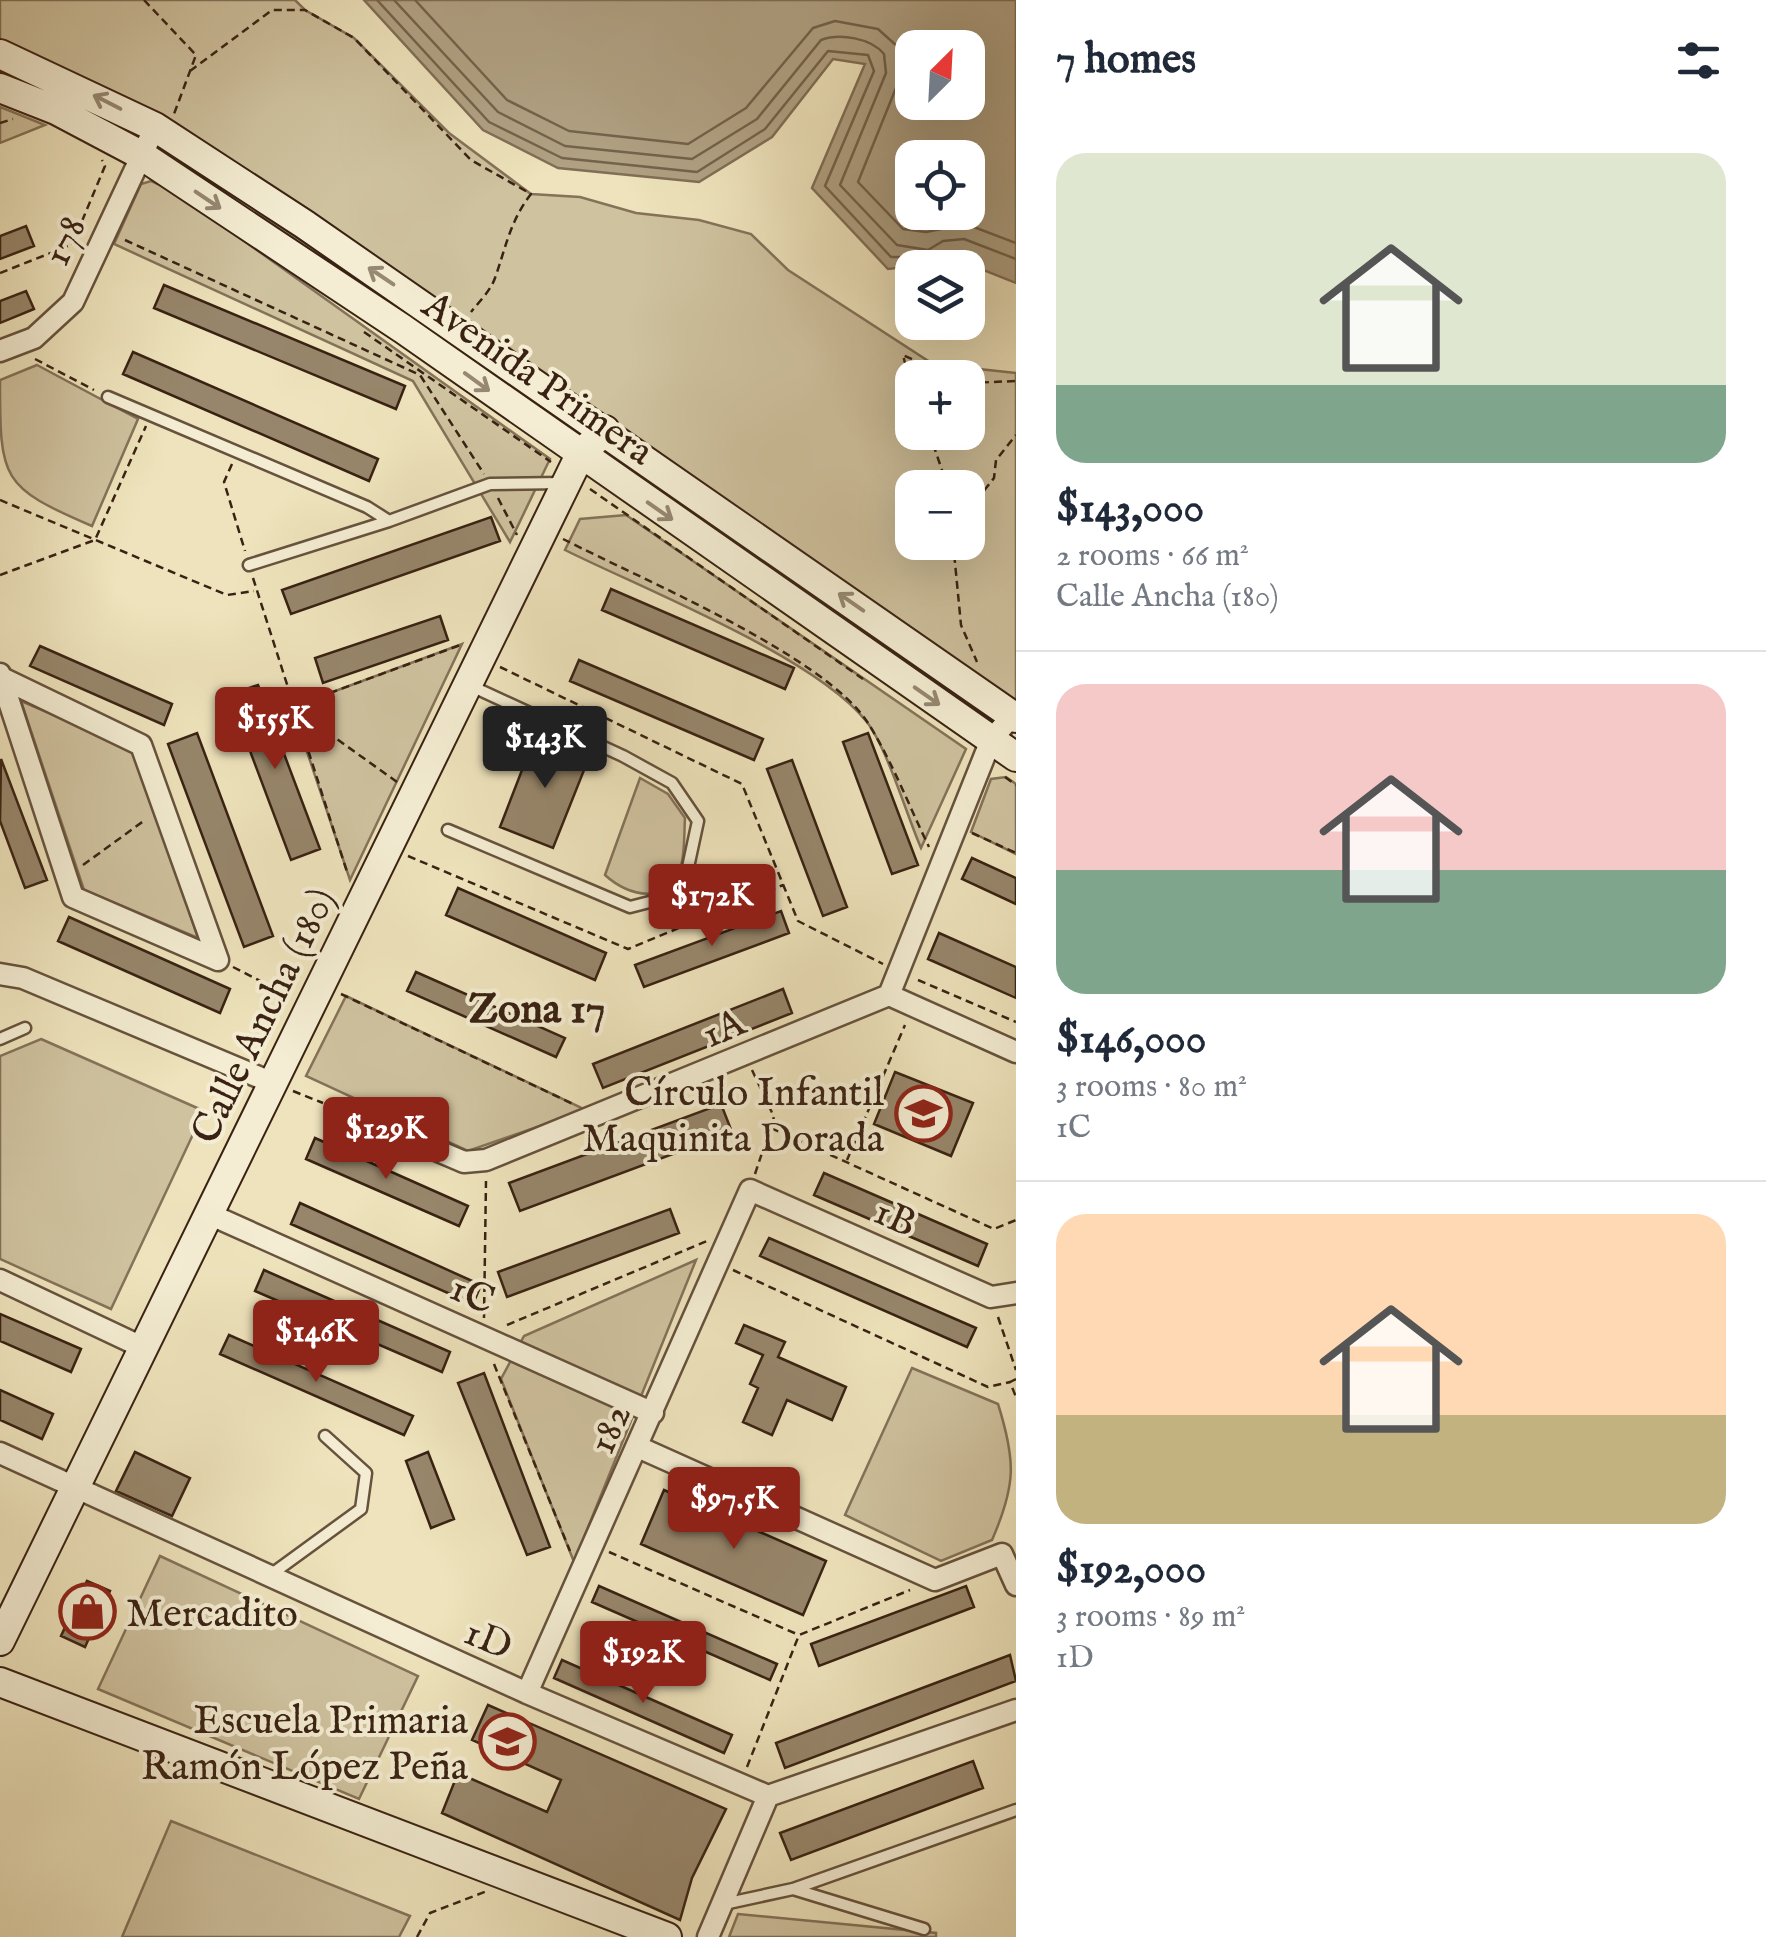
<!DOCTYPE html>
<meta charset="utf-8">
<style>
body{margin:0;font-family:"IM FELL English",serif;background:#f6f6f7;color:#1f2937;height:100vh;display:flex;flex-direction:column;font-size:38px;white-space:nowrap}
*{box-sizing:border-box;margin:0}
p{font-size:32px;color:#747a83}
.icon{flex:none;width:55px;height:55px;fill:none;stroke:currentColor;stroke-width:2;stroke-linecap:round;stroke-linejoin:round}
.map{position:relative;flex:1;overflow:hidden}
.drawer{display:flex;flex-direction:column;background:#fff;width:750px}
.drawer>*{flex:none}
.needle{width:65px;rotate:24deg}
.tools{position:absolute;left:895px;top:30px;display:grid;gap:20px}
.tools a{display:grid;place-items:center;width:90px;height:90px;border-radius:20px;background:#fff;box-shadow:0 10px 40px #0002;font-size:50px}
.price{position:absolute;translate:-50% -85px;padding:0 22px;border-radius:10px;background:#8f2418;color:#fff;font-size:32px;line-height:65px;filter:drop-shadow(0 2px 5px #0008)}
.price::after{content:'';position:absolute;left:50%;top:60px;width:30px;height:22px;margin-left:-15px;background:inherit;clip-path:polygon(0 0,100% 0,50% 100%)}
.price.current{background:#222;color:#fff}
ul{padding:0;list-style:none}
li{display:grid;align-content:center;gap:20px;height:530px;padding:0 40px}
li+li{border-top:2px solid #e0e1e3}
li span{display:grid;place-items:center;height:310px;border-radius:30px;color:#555}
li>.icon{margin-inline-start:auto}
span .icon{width:180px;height:180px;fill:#fffc;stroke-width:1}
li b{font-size:42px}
h2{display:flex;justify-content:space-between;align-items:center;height:120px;padding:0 40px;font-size:42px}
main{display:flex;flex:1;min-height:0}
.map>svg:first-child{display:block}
</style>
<main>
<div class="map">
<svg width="1016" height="1937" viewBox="0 0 1016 1937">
<rect width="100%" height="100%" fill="#eee3bc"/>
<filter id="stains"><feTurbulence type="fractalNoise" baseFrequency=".002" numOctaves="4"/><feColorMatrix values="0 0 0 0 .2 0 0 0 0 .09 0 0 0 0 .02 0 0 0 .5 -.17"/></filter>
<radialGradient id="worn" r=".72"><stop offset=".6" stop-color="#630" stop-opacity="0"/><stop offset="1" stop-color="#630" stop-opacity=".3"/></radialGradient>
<!-- green -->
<path fill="#cfc29f" stroke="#847259" stroke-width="2.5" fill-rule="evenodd" d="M 0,0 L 295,0 L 305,10 L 354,38 L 449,133 L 531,194 L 580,197 L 636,213 L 699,220 L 751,234 L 788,270 L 933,364 L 1016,373 L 1016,711 L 409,285 L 0,44 ZM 912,378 L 968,378 L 968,432 L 912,432 ZM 912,488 L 968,488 L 968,542 L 912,542 Z
M 0,107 L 45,125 L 0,143 Z
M 176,157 L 560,413 L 556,424 L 172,160 Z
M 151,181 L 174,191 L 550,459 L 510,542 L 413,381 L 114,244 L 141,184 Z
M 37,365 L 138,419 L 92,526 C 1,487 0,480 0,380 Z
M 623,465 L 687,508 L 727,529 L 970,703 L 967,708 L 619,466 Z
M 626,515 L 966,749 L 921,848 C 907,816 886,745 866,721 C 814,656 643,589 565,550 L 580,519 Z
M 462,644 L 350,880 L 292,707 Z
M 21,701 L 136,750 L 198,938 L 84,890 Z
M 1006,777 L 1016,784 L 1016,854 L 971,832 L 991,779 Z
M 640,778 L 668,794 L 685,818 C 684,833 685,852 681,866 C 668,906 629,897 605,875 Z
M 346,996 L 586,1110 L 468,1151 L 306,1076 Z
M 41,1039 L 204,1111 L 111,1309 L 0,1259 L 0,1056 Z
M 696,1260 L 574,1562 L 501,1379 L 524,1336 Z
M 912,1368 L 998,1404 C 1016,1461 1016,1485 992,1540 L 941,1561 L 845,1515 Z
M 160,1556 L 418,1676 L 359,1799 L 98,1689 Z
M 171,1821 L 410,1916 L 399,1937 L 122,1937 Z
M 738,1914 L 936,1933 L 936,1937 L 729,1937 Z"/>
<!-- water -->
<path fill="#b0a183" stroke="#806e56" stroke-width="2.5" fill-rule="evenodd" d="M 364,0 L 1016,0 L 1016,283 L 961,261 L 888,269 L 812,188 L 865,64 L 833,59 L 772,137 L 699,182 L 558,168 L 483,130 ZM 912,48 L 968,48 L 968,102 L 912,102 ZM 912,158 L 968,158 L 968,212 L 912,212 Z"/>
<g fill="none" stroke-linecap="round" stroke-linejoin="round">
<!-- shore -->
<path stroke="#74624b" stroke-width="2.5" d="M 377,0 L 489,122 L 562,158 L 697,172 L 765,129 L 828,51 L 868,55 L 874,71 L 825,186 L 891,257 L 914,257 L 922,268
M 394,0 L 498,112 L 565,146 L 692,159 L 757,119 L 821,40 C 840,33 871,38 884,54 L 886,73 L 840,185 L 897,245 L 928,250 L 943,241 L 964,239 L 1016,259
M 415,0 L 507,100 L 569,131 L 688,144 L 746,108 L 813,28 L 835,21 L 878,29 L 898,47 L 902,73 L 858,182 L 903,229 L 926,232 L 966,224 L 1016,243"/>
</g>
<!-- building -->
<path fill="#97866b" stroke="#392213" stroke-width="2.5" d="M 26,226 L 34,246 L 0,259 L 0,236 Z
M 164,285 L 405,386 L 396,409 L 154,308 Z
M 26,291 L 34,309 L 0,323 L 0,301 Z
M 133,352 L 378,459 L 369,481 L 123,374 Z
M 491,517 L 500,541 L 291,614 L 282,590 Z
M 611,589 L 794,668 L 785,689 L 602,610 Z
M 440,616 L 448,640 L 323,683 L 315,658 Z
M 40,646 L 172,704 L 164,725 L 30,666 Z
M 579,660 L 763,739 L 754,760 L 570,681 Z
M 258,685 L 320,849 L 291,860 L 229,695 Z
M 197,733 L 273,936 L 244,947 L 168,744 Z
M 868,733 L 918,865 L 892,874 L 843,742 Z
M 536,734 L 590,755 L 553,848 L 500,827 Z
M 1,759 L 47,880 L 25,888 L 0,821 Z
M 792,760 L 847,907 L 823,916 L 767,769 Z
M 972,858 L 1016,878 L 1016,904 L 962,879 Z
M 458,888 L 606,953 L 595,980 L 446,915 Z
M 781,911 L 789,933 L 644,987 L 635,965 Z
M 69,917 L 230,989 L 220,1013 L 58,941 Z
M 939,933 L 1016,967 L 1016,998 L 928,959 Z
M 416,972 L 565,1038 L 556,1057 L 407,991 Z
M 783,989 L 792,1013 L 603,1088 L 593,1064 Z
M 895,1072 L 973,1103 L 951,1156 L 874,1124 Z
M 721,1104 L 732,1132 L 520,1211 L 509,1183 Z
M 315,1138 L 468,1206 L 459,1226 L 306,1159 Z
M 824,1173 L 987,1244 L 978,1266 L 814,1195 Z
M 300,1203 L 481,1285 L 473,1304 L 291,1224 Z
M 670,1209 L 679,1233 L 507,1297 L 498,1272 Z
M 769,1238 L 976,1328 L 967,1347 L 760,1256 Z
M 264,1270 L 450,1352 L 442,1372 L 255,1291 Z
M 0,1314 L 81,1349 L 71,1372 L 0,1341 Z
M 744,1325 L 785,1342 L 778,1357 L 846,1387 L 832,1420 L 787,1400 L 772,1435 L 743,1422 L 758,1388 L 750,1384 L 763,1355 L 736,1343 Z
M 229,1335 L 413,1416 L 404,1435 L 220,1354 Z
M 484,1373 L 550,1547 L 527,1555 L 458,1383 Z
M 0,1390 L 53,1414 L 42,1439 L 0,1420 Z
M 135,1452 L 190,1478 L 172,1516 L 116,1491 Z
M 428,1452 L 454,1519 L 431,1528 L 406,1461 Z
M 664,1490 L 826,1561 L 803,1615 L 641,1544 Z
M 87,1581 L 110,1591 L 85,1647 L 61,1636 Z
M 599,1586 L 777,1664 L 770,1680 L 592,1602 Z
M 966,1586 L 974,1607 L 819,1666 L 811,1644 Z
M 1010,1655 L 1016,1681 L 785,1768 L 776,1743 Z
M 562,1660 L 732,1735 L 724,1753 L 554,1678 Z
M 488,1705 L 726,1809 L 692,1878 L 680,1920 L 442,1813 L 458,1773 L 547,1812 L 561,1780 L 472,1740 Z
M 973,1761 L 983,1788 L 791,1860 L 780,1833 Z"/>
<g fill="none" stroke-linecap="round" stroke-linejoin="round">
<defs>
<path id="lane" d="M 108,397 L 367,507 L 389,521 L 490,484 L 563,483
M 249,565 L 389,521
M 448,830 L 630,907 L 669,897 L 687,872 L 698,821 L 672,783 L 623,756 L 469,685
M 0,1039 L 25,1028
M 269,1576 L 361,1509 L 366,1473 L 325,1436
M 793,1889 L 924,1929
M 724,1904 L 793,1889 L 1016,1810"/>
<path id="street" d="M 0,351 L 34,338 L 73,302 L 155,127
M 0,674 L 73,897 L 218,960 L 141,745 L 2,678
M 0,974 L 23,978 L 273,1083
M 889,995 L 991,740 L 1012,716
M 342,1110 L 464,1162 L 486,1160 L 889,995 L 1016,1052
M 209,1214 L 653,1413
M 0,1280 L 144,1348
M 638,1447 L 935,1580 L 1002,1554 L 1016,1585
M 0,1453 L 527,1693 L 768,1796 L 1016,1710
M 527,1693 L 750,1190 L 991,1297 L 1016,1293
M 708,1937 L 768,1796"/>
<path id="secondary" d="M 0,54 L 155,127 L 304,224 L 1016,718
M 0,88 L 56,110 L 141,155 L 403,329 L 1016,757
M 0,1641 L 580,455 L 605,430
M 0,1682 L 667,1937"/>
</defs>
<!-- lane casing -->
<use href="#lane" stroke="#66523d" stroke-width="15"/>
<!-- street casing -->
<use href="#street" stroke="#66523d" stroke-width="25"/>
<!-- secondary casing -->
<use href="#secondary" stroke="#392213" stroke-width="32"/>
<!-- path -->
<path stroke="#392213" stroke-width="2.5" stroke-dasharray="8 5" stroke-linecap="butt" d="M 144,0 L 196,55 L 174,114
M 190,71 L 272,10 L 305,10 L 354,38 L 471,160 L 531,194 C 510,221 506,247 495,278 C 491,290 479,302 471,312
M 0,123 L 13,119
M 125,240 L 420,375 L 484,474
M 72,245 L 105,166 L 102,160
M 0,273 L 81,241
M 364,332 L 551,462
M 35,359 L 94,390
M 968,383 L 1016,381
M 912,391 L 903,355 L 953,378
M 929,432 L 948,488
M 232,464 L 224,482 L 245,551
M 590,489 L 863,679
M 498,498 L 517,535
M 0,500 L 227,595 L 254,591
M 968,511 L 994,478 L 996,460 L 1016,435
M 563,539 C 641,579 824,655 868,723 C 892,761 909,806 929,847
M 953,542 L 961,625 L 977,662
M 0,575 L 95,540 L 146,426
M 253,578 L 348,875
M 500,667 L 742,784 L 798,921 L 883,964
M 1005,777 L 1016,785
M 397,782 L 292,707 L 463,644
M 972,833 L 1016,853
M 408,856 L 628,949 L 783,885
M 83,865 L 145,820
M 233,967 L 288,995
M 918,980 L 1016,1022
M 341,994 L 573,1104
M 752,1070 L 774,1117 L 755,1174
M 293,1091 L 323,1103
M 771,1128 L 994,1229 L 1016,1220
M 847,1160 L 905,1025
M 733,1270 L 988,1387 L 1010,1382
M 998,1317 L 1016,1370
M 484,1318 L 486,1181
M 507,1325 L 707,1241
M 494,1364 L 570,1551
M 1016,1379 L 1010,1382 L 1016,1397
M 609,1552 L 799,1635
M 747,1767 L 799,1635 L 910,1590
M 417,1937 L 430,1913 L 487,1891"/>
<!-- lane -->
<use href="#lane" stroke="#f4edd3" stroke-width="10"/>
<!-- street -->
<use href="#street" stroke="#f4edd3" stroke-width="20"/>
<!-- secondary -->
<use href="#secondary" stroke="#f4edd3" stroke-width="28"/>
</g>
<!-- one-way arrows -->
<defs><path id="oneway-shaft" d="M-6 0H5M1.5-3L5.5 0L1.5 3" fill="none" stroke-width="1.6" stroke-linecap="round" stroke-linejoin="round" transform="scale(2.5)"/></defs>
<g stroke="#968873">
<use href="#oneway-shaft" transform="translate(107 102) rotate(-153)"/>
<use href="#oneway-shaft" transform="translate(208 200) rotate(34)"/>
<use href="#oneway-shaft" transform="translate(381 276) rotate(-146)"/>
<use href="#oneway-shaft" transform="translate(477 382) rotate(36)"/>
<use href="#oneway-shaft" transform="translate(660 511) rotate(35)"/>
<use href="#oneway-shaft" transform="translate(851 602) rotate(-145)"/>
<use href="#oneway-shaft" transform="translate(927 696) rotate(35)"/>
</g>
<!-- icons -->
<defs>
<symbol id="school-ring" viewBox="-11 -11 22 22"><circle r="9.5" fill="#f4edd3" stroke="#8f2418" stroke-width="1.5"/><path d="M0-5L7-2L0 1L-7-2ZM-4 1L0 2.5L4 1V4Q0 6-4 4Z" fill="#8f2418"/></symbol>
<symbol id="shop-ring" viewBox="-11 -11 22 22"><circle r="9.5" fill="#f4edd3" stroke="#8f2418" stroke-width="1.5"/><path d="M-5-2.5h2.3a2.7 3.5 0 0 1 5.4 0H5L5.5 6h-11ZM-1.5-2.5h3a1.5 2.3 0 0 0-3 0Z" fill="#8f2418"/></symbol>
</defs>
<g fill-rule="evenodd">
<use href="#school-ring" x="892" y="1082" width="63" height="63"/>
<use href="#shop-ring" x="56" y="1580" width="63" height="63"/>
<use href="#school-ring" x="476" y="1710" width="63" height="63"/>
</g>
<g text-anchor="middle" stroke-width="8" stroke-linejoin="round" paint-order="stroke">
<!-- street labels -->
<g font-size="40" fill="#392213" stroke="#f4edd3">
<text transform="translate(63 240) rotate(-65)" y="14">178</text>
<text transform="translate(539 377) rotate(35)" y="14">Avenida Primera</text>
<text transform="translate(262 1015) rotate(-64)" y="14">Calle Ancha (180)</text>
<text transform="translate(723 1027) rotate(-23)" y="14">1A</text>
<text transform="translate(896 1216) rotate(24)" y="14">1B</text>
<text transform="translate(473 1293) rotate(24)" y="14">1C</text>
<text transform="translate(608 1428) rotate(-66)" y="14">182</text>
<text transform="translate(489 1638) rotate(24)" y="14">1D</text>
</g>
<!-- poi labels -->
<g font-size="40" fill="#392213" stroke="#f4edd3" text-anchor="end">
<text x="884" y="1105">Círculo Infantil<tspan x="884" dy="46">Maquinita Dorada</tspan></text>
<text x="126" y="1626" text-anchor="start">Mercadito</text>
<text x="468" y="1733">Escuela Primaria<tspan x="468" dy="46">Ramón López Peña</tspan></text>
</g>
<!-- neighbourhood labels -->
<g font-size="42" font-weight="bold" fill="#392213" stroke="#f4edd3">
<text x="537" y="1022">Zona 17</text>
</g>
</g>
<rect width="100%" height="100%" filter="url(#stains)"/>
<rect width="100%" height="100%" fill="url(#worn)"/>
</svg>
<div class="tools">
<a><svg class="needle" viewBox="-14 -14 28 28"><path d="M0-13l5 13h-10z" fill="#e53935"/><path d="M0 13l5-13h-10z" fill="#747a83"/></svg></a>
<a><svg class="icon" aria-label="locate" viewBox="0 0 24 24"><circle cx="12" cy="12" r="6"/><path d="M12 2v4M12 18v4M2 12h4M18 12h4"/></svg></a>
<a><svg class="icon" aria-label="layers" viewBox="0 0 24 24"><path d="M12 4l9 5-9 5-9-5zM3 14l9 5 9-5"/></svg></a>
<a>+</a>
<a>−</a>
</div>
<b class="price" style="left:275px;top:772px">$155K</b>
<b class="price current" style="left:545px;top:791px">$143K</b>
<b class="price" style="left:712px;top:949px">$172K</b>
<b class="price" style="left:386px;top:1182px">$129K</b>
<b class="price" style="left:316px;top:1385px">$146K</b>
<b class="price" style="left:734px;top:1552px">$97.5K</b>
<b class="price" style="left:643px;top:1706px">$192K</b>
</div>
<section class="drawer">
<h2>7 homes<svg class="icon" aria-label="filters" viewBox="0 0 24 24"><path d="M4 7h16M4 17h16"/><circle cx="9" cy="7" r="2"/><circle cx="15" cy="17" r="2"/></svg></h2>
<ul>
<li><span style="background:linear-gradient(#dfe7d0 75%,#7fa58c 0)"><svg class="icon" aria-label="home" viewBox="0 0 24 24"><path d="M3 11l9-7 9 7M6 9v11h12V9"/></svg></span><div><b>$143,000</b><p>2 rooms · 66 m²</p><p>Calle Ancha (180)</p></div></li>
<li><span style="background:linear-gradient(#f6c9c9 60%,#7fa58c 0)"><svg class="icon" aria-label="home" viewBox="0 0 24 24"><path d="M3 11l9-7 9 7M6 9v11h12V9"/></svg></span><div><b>$146,000</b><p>3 rooms · 80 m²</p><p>1C</p></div></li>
<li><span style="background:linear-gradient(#ffd9b3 65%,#c2b280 0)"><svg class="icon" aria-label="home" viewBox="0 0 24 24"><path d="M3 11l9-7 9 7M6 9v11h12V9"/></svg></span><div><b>$192,000</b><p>3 rooms · 89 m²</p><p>1D</p></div></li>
</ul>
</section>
</main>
